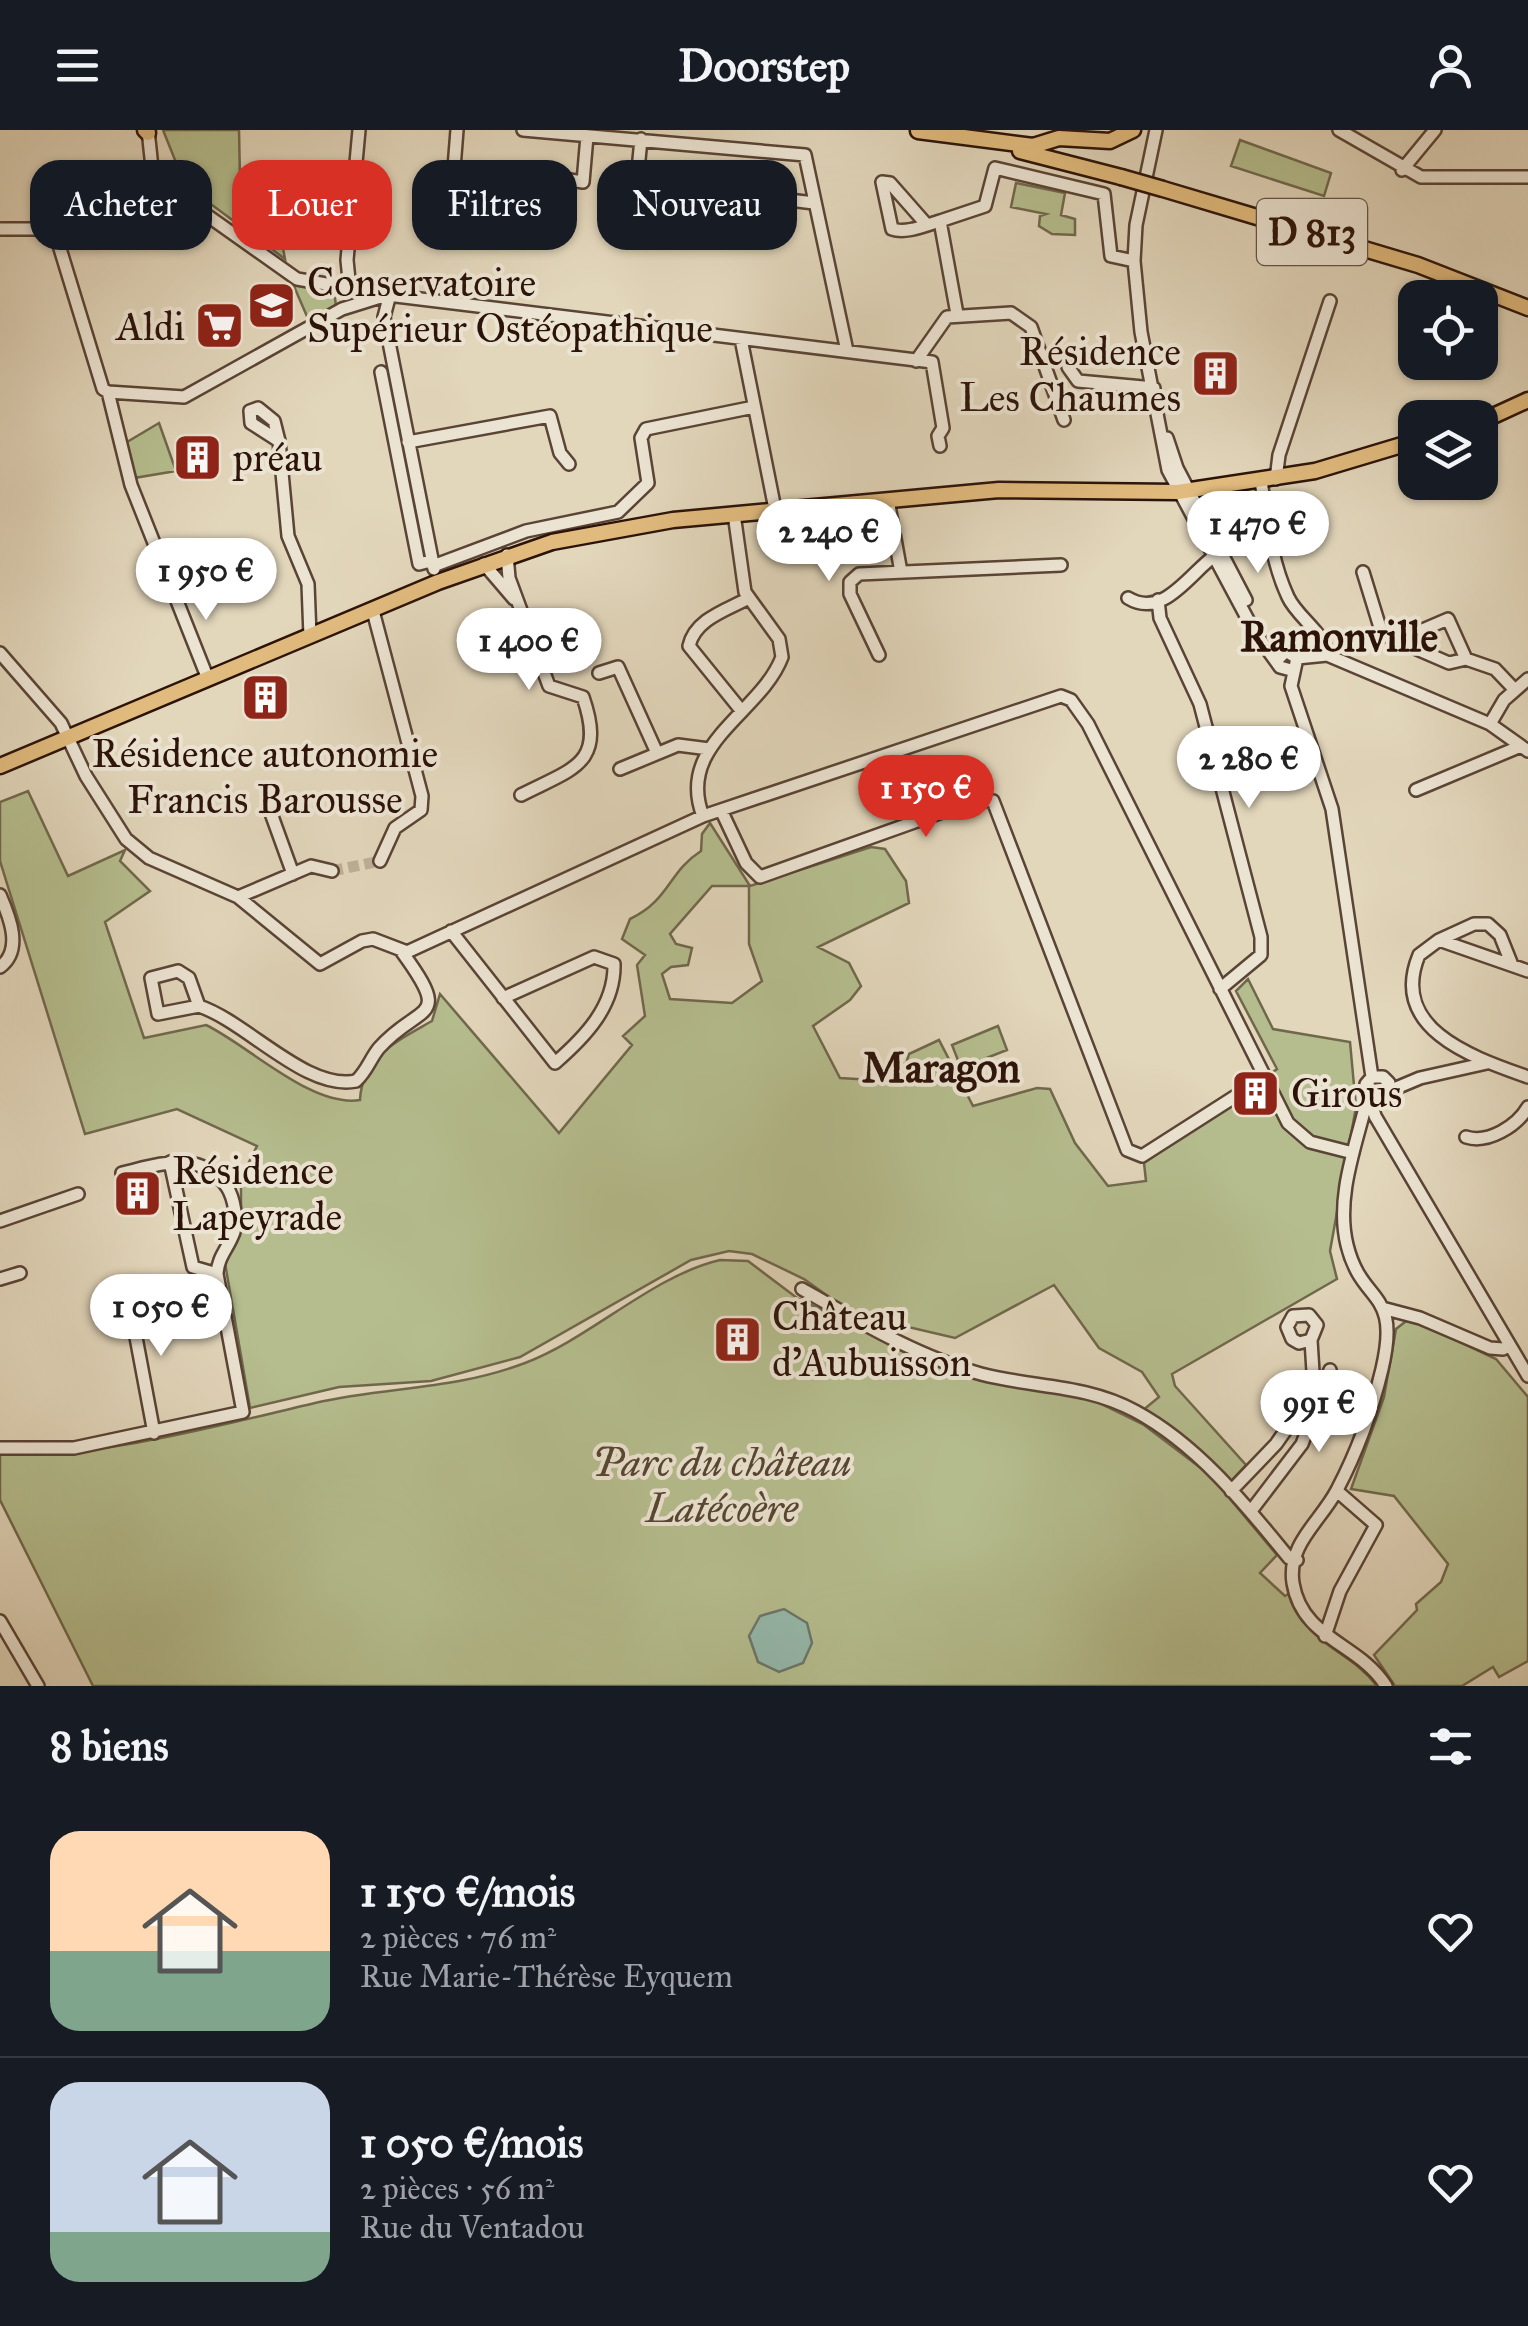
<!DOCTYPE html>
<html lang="fr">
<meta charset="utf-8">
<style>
body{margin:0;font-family:"IM FELL Great Primer",serif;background:#242831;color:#f1f3f6;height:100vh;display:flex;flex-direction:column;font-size:38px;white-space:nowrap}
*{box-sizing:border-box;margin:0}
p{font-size:32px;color:#9ea1a6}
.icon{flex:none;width:55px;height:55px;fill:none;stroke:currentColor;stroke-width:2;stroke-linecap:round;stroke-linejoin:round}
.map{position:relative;height:1556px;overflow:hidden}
.drawer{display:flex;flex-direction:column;background:#171b24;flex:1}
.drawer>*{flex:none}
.hud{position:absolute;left:30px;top:30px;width:1000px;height:90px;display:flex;gap:20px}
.tools{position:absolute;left:1398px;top:150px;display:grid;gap:20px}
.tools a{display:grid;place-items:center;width:100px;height:100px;border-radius:20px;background:#171b24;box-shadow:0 2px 8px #0004;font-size:50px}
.price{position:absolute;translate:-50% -85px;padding:0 22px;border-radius:35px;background:#fff;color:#222;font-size:32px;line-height:65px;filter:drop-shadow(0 2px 5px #0008)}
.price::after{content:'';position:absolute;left:50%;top:60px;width:30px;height:22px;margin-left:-15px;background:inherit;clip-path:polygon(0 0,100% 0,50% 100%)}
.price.on{background:#d93025;color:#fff}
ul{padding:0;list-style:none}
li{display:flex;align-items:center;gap:30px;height:250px;padding:0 50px}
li+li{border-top:2px solid #363941}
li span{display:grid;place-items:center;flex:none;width:280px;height:200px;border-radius:30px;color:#555}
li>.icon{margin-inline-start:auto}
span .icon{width:120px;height:120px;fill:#fffc;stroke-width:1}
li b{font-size:42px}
h2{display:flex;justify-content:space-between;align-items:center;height:120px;padding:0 50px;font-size:42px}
.tag{padding:0 35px;border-radius:30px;background:#171b24;box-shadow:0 2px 8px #0004;font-size:35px;line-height:90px}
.tag.on{background:#d93025;color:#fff}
header{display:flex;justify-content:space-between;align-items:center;height:130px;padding:0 50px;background:#171b24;font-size:45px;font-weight:700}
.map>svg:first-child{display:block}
</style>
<header><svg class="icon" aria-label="menu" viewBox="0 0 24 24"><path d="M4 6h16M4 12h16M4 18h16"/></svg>Doorstep<svg class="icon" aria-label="person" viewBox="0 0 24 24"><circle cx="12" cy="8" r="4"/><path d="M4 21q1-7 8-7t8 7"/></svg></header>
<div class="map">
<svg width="1528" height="1556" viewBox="0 0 1528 1556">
<rect width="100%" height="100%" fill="#e2d6bb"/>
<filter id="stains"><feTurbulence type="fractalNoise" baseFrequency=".002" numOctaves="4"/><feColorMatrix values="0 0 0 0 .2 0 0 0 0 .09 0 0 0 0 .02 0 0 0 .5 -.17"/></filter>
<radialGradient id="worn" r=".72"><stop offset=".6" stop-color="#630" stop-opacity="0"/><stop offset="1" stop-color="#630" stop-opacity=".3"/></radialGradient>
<!-- green -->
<path fill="#b5bd8e" stroke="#70684c" stroke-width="2.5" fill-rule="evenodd" d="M 163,0 L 239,0 L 240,49 L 271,53 L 285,129 L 185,55 Z
M 1240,10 L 1331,43 L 1324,66 L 1231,36 Z
M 58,44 L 67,78 L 49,83 L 40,49 Z
M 1016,53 L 1065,63 L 1061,85 L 1075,89 L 1075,105 L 1052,104 L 1039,96 L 1040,86 L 1046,84 L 1011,77 Z
M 293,154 L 334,160 L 336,176 L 309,191 Z
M 159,293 L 176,341 L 134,348 L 122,315 Z
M 28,661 L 68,746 L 125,720 L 120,731 L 150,761 L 105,792 L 144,908 L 206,895 C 248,915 312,978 360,970 C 362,926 399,910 432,891 L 440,864 L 559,1003 L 632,915 L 623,906 L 645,886 L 637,835 L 645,825 L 622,809 L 630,789 C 670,770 668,742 701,721 L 702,704 L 710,693 L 750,756 L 871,717 L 885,719 L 906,751 L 909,773 L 818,817 L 849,833 L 861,856 L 850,870 L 813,896 L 840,948 L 873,950 L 888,929 L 906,934 L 909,924 L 939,910 L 973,976 L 1037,958 L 1050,959 L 1075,1013 L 1108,1056 L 1146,1051 L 1144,1033 L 1277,939 L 1236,861 L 1248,849 L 1273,899 L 1350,912 L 1356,977 L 1330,1121 L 1337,1149 L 1172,1244 L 1175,1256 L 1246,1335 L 1229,1353 L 1142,1281 L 1159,1267 L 1142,1242 L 1099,1218 L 1054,1155 L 955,1208 L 853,1184 L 804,1149 L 752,1124 L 729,1121 L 691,1130 L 520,1227 L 431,1251 L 339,1257 L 250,1278 L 225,1133 L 241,1101 L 241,1048 L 257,1016 L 177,979 L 85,1004 L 0,731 L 0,672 ZM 712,756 L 749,756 L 749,814 L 762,851 L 732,873 L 670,869 L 662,844 L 671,837 L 688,835 L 692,818 L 676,814 L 670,804 Z
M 998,896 L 1007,920 L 961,938 L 952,915 Z
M 720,1130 L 748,1131 L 797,1168 L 873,1205 L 999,1253 L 1091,1269 L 1144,1295 L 1210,1345 L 1277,1425 L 1260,1443 L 1285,1466 L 1290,1463 C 1307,1518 1347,1517 1377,1556 L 93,1556 L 0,1370 L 0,1324 C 107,1327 212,1297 315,1273 C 388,1256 451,1261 525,1233 C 591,1208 652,1146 720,1130 Z
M 1410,1188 L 1496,1229 L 1528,1267 L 1528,1531 L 1499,1547 L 1493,1537 L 1462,1556 L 1395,1556 L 1374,1525 L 1417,1480 L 1416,1474 L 1441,1452 L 1448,1434 L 1394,1366 L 1351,1359 L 1384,1267 L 1396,1199 Z"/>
<!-- water -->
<path fill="#95b9ac" stroke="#6b776b" stroke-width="2.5" d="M 784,1479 L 807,1493 L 812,1513 L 803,1533 L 779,1542 L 758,1532 L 749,1506 L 760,1486 Z"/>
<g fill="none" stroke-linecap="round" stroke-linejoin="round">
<!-- minor-tunnel -->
<path stroke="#beaf97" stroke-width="11" stroke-dasharray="11 5.5" stroke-linecap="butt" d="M 332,741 L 380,731"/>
<defs>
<path id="minor" d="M 148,0 L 153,47
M 523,0 L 805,25 L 847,221
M 1156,0 L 1136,95 L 1134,131 L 1141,202 L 1168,340 L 1254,501 L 1280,537 L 1291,540
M 1339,0 L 1421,47 L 1528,47
M 641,9 L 638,40 L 643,55
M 441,40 L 454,38 L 457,0
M 1402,40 L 1435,0
M 550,47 L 583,52 L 587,6
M 729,54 L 740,64 L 814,73
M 927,95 L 890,53 L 882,52 L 892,99 C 906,104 926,95 940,91
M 0,99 L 50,99
M 50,99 L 153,47 L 297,149 L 396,166 L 932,232 L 943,298 L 938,306 L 940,316
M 50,99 L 58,112 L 103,259 L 108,262 L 184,267 L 342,179 L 390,164
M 350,160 L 347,130 L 359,0
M 390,164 L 384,187 L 434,439
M 957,184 L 940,91 L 985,76 L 995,38 L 1104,64 L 1111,126 L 1134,131
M 741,209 L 775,379
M 916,231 L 947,187 L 1011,183 L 1031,197 L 1064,290
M 1068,237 L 1078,251 L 1154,258
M 381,242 L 419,434 L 431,431
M 108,262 L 131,355 L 208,549
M 1167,308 L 1177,338 L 1246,470
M 279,311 L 274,291 L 258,278 L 250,281 L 251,293 L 279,311 L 288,406 L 308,454 L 310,506
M 408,312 L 550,286 L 560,323 L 569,334
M 1276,349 L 1279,325 L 1330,171
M 1261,351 C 1267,389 1271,431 1288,467 C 1297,487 1327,505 1327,525
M 888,370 L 901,442
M 507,425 L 509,448 L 549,556 L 583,567 C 606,634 574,638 521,665
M 484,434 L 514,469
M 433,436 L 526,401 L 618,382 L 648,353 L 641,308 L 646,299 L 754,277
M 1363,442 L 1382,504 L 1449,533 L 1466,529
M 1128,468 C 1164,490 1191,441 1217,424
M 1158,470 L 1160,488 L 1200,574 L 1261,807 L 1261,825 L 1220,859
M 373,481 L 422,666 L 421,680 L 395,698 L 380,731
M 1412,517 L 1420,501 L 1448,489 L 1466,529 L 1495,539 L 1515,560
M 0,523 L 61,593 L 86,646 L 126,709 L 149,728 L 238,767 L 320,834 L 362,811 L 373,809 L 407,822 L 703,686 L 1061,566 L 1071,570 L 1088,594 L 1288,993 L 1310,1012 L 1353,1023
M 879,525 L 850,464 L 850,452 L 859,444 L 1061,435
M 1297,528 L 1327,525 L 1490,594 L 1528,621
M 1278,529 L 1286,521 L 1297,528 L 1291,556 L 1332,679 L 1372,947
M 599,543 L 618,537 L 657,623
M 740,579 L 689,516 C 695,489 727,480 749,468
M 1490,594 L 1504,570 L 1528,549
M 620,639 L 678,615 L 709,619
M 1416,660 L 1521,616
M 268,675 L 293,744
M 721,680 L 746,733 L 760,747 L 976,670 L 993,671 L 1127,1020 L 1142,1026 L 1264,948
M 703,686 C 675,614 761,583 782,527 L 779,509 L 745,462 L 734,384
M 0,765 C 10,788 23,820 0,837
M 238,767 L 311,736 L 332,741
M 451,801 L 555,933 C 585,907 615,876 614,834 L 594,827 L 503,868
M 1439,810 L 1474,794 L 1488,794 L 1500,805 L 1512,835
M 178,841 L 189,848 L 199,876 L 158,884 L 151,848 Z
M 1528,841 L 1439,810 L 1419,825 C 1388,900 1475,928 1528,947
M 199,876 C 247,892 306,961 356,951 C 367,941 370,929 379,918 C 420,872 454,893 402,822
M 1389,961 L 1420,948 L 1487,933
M 1368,966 C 1357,1013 1335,1066 1347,1115 C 1362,1176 1401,1158 1382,1239 C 1372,1281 1357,1322 1337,1360 C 1321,1391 1287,1414 1293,1453 C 1302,1509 1359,1513 1386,1556
M 1372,969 L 1381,970 L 1389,964 L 1389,953 L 1383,947 L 1372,947 L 1366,954 L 1375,986 L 1528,1246
M 1466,1007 C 1488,1014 1517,996 1528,977
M 170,1032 L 193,1137 L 217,1144
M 0,1091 L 78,1064
M 0,1149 L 20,1143
M 802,1159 C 858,1191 918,1227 981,1244 C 1034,1258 1085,1254 1135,1281 C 1198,1315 1245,1374 1289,1428 L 1297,1430
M 119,1174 L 135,1202 L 154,1303
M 1386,1179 L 1420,1188 L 1490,1218 L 1503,1219
M 0,1318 L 74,1318 L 243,1282 L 217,1144 C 218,1126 228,1119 234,1102 C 238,1090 234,1068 227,1057 C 200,1019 161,1034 122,1043
M 1231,1361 L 1276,1314 L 1302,1277 L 1313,1242 L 1311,1210 L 1317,1195 L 1309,1185 L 1293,1186 L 1287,1197 L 1292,1209 L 1299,1213 L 1311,1210
M 1251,1381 L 1302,1314 L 1330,1240
M 0,1491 L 38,1556
M 1325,1506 L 1340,1461 L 1376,1395 L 1337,1361"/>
<path id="major" d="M 145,0 L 148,3
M 918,1 L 1033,16 L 1059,8 L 1110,11 L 1133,0
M 1020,21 L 1121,47
M 1163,59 L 1418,135 L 1528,178
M 1480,292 L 1528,270
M 0,636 L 438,452 L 552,412 L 673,390 L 999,360 L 1178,362 L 1315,341 L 1415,311"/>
</defs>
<!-- minor casing -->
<use href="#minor" stroke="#5a4436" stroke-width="16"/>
<!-- major casing -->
<use href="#major" stroke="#2c1309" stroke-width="19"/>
<!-- minor -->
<use href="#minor" stroke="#ece4d3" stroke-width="11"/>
<!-- major -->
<use href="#major" stroke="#e1bb7e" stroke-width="14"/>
<defs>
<path id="major-bridge" d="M 1121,47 L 1163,59"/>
</defs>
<!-- major-bridge casing -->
<use href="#major-bridge" stroke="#2c1309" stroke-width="19" stroke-linecap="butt"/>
<!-- major-bridge -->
<use href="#major-bridge" stroke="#e1bb7e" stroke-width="14"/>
</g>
<!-- icons -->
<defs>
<symbol id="university-square" viewBox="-11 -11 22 22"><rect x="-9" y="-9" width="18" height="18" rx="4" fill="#8f2418" stroke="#ece4d3"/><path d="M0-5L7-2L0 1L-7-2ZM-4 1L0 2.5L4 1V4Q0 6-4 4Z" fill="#fff"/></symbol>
<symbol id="supermarket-square" viewBox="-11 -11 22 22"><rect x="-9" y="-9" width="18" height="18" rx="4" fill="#8f2418" stroke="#ece4d3"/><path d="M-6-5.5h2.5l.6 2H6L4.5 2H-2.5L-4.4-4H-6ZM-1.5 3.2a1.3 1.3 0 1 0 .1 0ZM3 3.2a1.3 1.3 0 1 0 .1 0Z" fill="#fff"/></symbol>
<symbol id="building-square" viewBox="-11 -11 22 22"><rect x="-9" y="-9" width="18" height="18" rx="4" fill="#8f2418" stroke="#ece4d3"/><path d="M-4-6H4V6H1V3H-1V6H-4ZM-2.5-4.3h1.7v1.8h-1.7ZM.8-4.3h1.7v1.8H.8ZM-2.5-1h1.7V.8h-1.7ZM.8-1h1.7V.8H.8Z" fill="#fff"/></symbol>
</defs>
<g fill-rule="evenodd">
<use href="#university-square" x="244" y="148" width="55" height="55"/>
<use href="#supermarket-square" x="192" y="168" width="55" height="55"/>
<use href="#building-square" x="1188" y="216" width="55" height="55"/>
<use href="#building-square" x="170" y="300" width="55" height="55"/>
<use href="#building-square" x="238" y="540" width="55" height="55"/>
<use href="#building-square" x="1228" y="936" width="55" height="55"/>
<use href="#building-square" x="110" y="1036" width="55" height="55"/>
<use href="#building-square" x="710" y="1182" width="55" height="55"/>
</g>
<g text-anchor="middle" stroke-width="8" stroke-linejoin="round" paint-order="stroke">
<!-- shield labels -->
<rect fill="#ece4d3" stroke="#665246" stroke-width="2.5" x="1257" y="69" width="110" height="66" rx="8"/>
<g font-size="38" font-weight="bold" fill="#2c1309">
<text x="1312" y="115">D 813</text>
</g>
<!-- poi labels -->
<g font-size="40" fill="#2c1309" stroke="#ece4d3" text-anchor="start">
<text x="307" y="166">Conservatoire<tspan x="307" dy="46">Supérieur Ostéopathique</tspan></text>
<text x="185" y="210" text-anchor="end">Aldi</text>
<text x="1181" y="235" text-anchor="end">Résidence<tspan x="1181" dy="46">Les Chaumes</tspan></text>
<text x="233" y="341">préau</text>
<text x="265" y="637" text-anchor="middle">Résidence autonomie<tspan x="265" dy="46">Francis Barousse</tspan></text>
<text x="1291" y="977">Girous</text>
<text x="172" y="1054">Résidence<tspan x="172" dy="46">Lapeyrade</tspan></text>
<text x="772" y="1200">Château<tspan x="772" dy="46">d'Aubuisson</tspan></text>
</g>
<!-- park labels -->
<g font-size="40" font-style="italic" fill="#554631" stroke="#ece4d3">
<text x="722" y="1346">Parc du château<tspan x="722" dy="46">Latécoère</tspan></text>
</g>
<!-- neighbourhood labels -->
<g font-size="42" font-weight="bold" fill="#2c1309" stroke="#ece4d3">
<text x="1339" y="521">Ramonville</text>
<text x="941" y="952">Maragon</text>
</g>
</g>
<rect width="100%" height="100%" filter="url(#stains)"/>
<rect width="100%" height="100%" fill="url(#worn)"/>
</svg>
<div class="tools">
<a><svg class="icon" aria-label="locate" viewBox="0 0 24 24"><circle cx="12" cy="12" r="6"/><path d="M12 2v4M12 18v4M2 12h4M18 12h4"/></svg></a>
<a><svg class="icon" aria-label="layers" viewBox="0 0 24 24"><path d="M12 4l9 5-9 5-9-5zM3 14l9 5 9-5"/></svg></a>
</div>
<b class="price" style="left:1258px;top:446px">1 470 €</b>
<b class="price" style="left:829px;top:454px">2 240 €</b>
<b class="price" style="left:206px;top:493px">1 950 €</b>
<b class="price" style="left:529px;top:563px">1 400 €</b>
<b class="price" style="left:1249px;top:681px">2 280 €</b>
<b class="price on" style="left:926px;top:710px">1 150 €</b>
<b class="price" style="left:161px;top:1229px">1 050 €</b>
<b class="price" style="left:1319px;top:1325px">991 €</b>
<div class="hud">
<a class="tag">Acheter</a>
<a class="tag on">Louer</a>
<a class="tag">Filtres</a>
<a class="tag">Nouveau</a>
</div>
</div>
<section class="drawer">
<h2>8 biens<svg class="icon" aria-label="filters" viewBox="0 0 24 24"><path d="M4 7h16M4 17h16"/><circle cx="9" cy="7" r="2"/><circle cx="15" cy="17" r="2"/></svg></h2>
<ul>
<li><span style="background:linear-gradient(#ffd9b3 60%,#7fa58c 0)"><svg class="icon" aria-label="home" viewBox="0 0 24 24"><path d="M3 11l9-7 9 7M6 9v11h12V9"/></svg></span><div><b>1 150 €/mois</b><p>2 pièces · 76 m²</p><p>Rue Marie-Thérèse Eyquem</p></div><svg class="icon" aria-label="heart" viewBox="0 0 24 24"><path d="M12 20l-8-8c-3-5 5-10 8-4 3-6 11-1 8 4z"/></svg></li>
<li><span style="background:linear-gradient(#c9d6e8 75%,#7fa58c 0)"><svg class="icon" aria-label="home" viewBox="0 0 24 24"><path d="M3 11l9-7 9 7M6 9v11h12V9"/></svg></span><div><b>1 050 €/mois</b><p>2 pièces · 56 m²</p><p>Rue du Ventadou</p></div><svg class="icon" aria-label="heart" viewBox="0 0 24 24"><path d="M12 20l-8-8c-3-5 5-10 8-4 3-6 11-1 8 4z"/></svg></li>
</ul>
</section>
